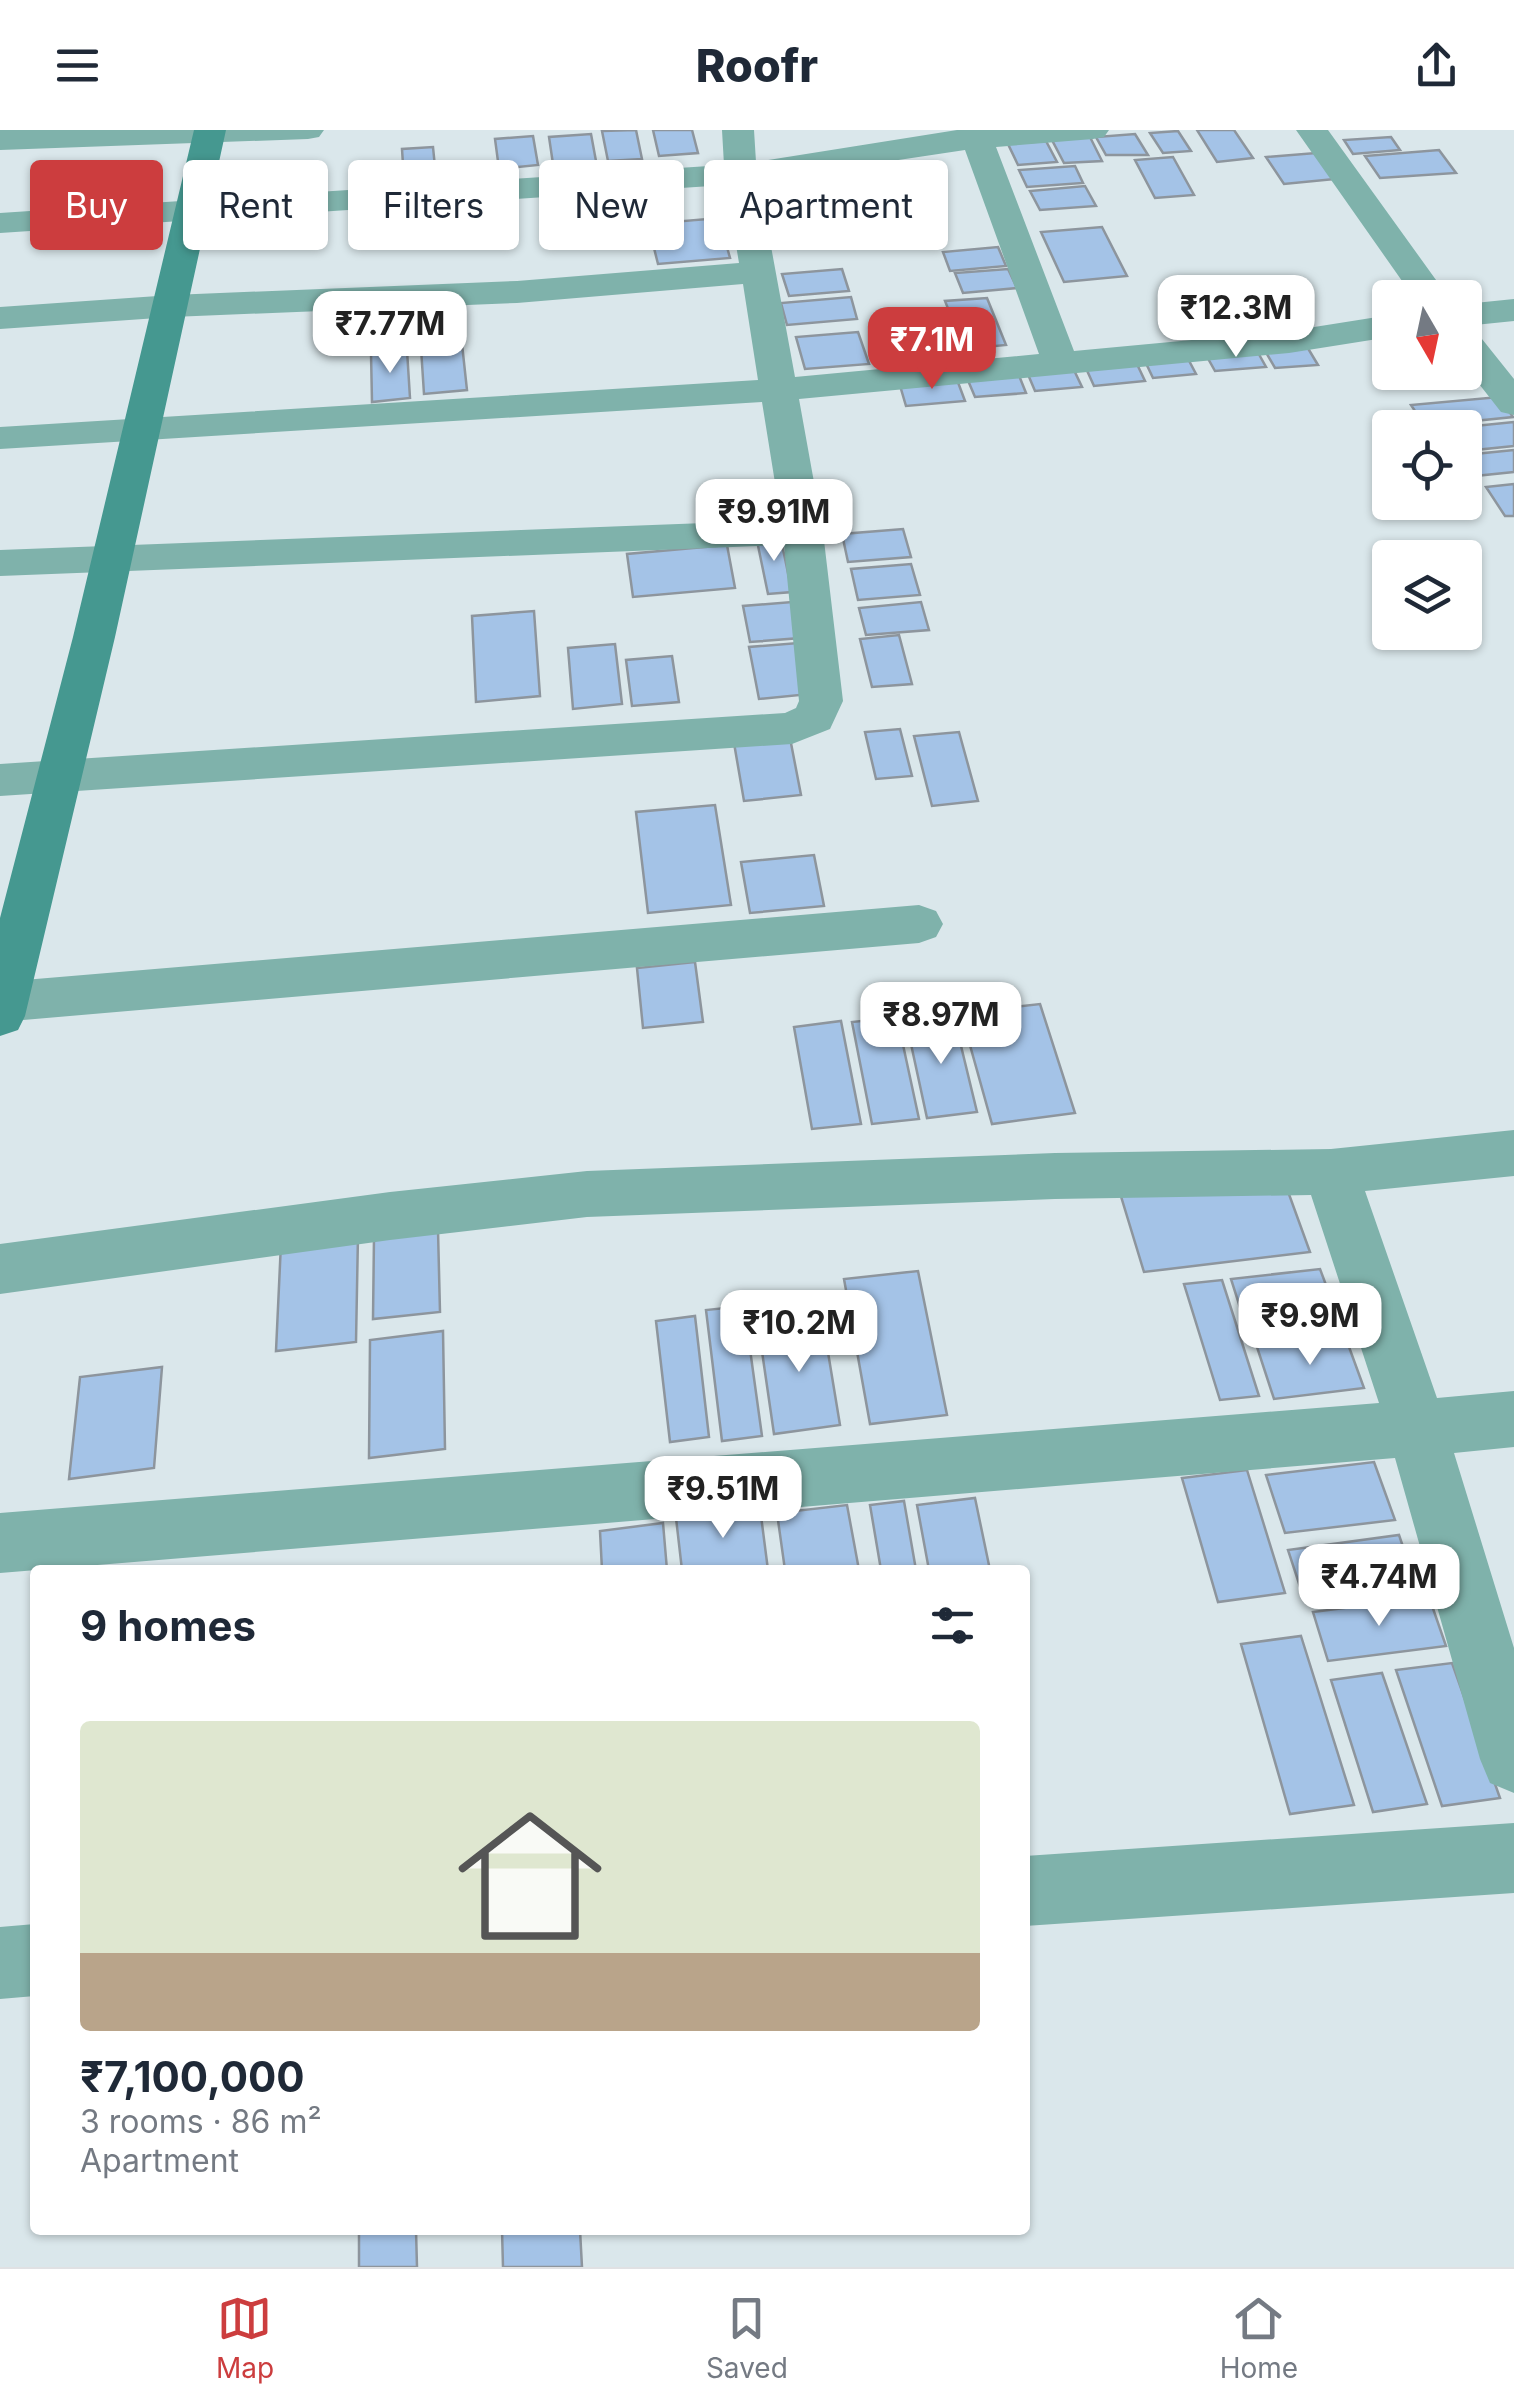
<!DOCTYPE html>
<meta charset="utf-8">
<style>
body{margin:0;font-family:Inter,sans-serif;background:#f2f2f3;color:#1f2937;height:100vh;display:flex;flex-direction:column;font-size:38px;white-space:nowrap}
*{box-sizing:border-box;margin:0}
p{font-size:32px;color:#747a83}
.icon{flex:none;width:55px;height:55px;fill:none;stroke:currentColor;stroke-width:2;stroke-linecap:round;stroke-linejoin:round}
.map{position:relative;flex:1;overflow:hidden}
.sheet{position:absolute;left:30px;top:1435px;width:1000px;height:670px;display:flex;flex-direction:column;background:#fff;border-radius:10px;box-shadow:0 2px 8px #0004}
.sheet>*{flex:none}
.guide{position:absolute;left:30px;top:30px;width:1000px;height:90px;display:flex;gap:20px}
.needle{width:65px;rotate:171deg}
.controls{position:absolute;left:1372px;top:150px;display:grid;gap:20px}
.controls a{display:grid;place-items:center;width:110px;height:110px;border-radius:10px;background:#fff;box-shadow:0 2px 8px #0004;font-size:50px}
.price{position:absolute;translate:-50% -85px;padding:0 22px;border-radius:20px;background:#fff;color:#222;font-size:32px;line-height:65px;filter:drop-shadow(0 2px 5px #0008)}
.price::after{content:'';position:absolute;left:50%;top:60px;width:30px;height:22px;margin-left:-15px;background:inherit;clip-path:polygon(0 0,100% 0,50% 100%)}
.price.current{background:#cc3d3e;color:#fff}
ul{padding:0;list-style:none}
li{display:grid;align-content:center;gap:20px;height:530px;padding:0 50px}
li+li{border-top:2px solid #e0e1e3}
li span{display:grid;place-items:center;height:310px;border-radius:10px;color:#555}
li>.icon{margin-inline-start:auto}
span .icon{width:180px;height:180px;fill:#fffc;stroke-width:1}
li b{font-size:42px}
h2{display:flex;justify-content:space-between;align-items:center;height:120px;padding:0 50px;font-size:42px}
.chip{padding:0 35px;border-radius:10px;background:#fff;box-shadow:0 2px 8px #0004;font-size:35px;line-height:90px}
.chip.current{background:#cc3d3e;color:#fff}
header{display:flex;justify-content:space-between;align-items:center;height:130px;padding:0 50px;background:#fff;font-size:45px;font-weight:800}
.menu{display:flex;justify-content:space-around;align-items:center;height:140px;border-top:2px solid #e0e1e3;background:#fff;font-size:28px;color:#747a83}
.menu a{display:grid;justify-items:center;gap:5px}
.menu .current{color:#cc3d3e}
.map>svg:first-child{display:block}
</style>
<header><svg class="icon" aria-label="menu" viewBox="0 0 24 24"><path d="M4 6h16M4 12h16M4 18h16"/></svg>Roofr<svg class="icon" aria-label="share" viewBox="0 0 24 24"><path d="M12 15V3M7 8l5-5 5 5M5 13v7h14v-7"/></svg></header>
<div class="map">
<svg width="1514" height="2137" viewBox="0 0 1514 2137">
<rect width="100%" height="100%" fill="#dae7eb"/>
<!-- building -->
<path fill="#a4c3e7" stroke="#8d959d" stroke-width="2.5" d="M 636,0 L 642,29 L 608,31 L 602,1 Z
M 653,0 L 692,0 L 698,23 L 659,26 Z
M 1197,0 L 1234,0 L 1253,28 L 1217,32 Z
M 1178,1 L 1191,21 L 1163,23 L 1150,3 Z
M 591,4 L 596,31 L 553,34 L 549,7 Z
M 1135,4 L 1148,25 L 1106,25 L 1096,7 Z
M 533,6 L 538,35 L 499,39 L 495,9 Z
M 1090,7 L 1102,31 L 1064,33 L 1052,10 Z
M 1391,7 L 1400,20 L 1353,24 L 1344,10 Z
M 1046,11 L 1057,32 L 1018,35 L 1008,14 Z
M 433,17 L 436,47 L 404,50 L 402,19 Z
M 1439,20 L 1456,43 L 1380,48 L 1365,26 Z
M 1316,23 L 1335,49 L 1284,54 L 1266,27 Z
M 1173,27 L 1194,65 L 1155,68 L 1135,30 Z
M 1075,36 L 1083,53 L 1027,57 L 1019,40 Z
M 667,53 L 675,85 L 625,89 L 618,56 Z
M 1085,56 L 1096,76 L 1040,80 L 1030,61 Z
M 719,88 L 730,128 L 658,134 L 648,94 Z
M 1102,97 L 1127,146 L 1064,152 L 1041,102 Z
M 998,117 L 1006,136 L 950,141 L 943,122 Z
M 842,139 L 849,161 L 789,166 L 782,144 Z
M 1008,139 L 1017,158 L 963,163 L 955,143 Z
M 851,167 L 857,189 L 787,195 L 781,173 Z
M 987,168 L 1006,215 L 964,219 L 945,171 Z
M 405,170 L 408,213 L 370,217 L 369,173 Z
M 858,202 L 869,234 L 805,239 L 796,207 Z
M 462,214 L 467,260 L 424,264 L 421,218 Z
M 1306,215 L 1318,235 L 1275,238 L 1264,219 Z
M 1256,219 L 1266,237 L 1215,241 L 1205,223 Z
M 407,220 L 410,268 L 372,272 L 371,223 Z
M 1186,225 L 1196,244 L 1153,248 L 1144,229 Z
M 1136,232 L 1145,251 L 1094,256 L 1085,236 Z
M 1073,238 L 1082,257 L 1035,261 L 1027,242 Z
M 1018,243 L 1026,263 L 975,267 L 967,248 Z
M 956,247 L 965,271 L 906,276 L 899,252 Z
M 1499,267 L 1513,287 L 1425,296 L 1411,275 Z
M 1514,292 L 1514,316 L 1465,321 L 1465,298 L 1455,298 Z
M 1514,320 L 1514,342 L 1465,347 L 1465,325 Z
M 1514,354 L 1514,386 L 1505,386 L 1486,357 Z
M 903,399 L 911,427 L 848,432 L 842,404 Z
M 780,405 L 792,462 L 768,464 L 756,406 Z
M 727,415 L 735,458 L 633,467 L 627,424 Z
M 911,434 L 920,465 L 858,470 L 851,439 Z
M 792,472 L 800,508 L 750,512 L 743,476 Z
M 921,472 L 929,500 L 866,505 L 859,478 Z
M 534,481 L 540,566 L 476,572 L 472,486 Z
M 899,505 L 912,554 L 872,557 L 860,509 Z
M 798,513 L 810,564 L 759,569 L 749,517 Z
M 615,514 L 622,574 L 573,579 L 568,518 Z
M 672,526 L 679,572 L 632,576 L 626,530 Z
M 900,599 L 912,646 L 876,649 L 865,602 Z
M 959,602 L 978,671 L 932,676 L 914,606 Z
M 790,608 L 801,665 L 744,671 L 734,613 Z
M 715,675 L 731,775 L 648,783 L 636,682 Z
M 814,725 L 824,776 L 750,783 L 741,732 Z
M 695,832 L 703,892 L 643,898 L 637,838 Z
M 1040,874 L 1075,983 L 992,994 L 961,883 Z
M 897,887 L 919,989 L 872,994 L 852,892 Z
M 954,887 L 977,982 L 927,988 L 906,891 Z
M 841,891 L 861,994 L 812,999 L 794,897 Z
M 1282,1045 L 1310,1122 L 1144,1142 L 1120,1063 Z
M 438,1100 L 440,1182 L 373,1189 L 374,1107 Z
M 358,1105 L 356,1212 L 276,1221 L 281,1113 Z
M 1320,1139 L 1341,1195 L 1249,1206 L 1231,1149 Z
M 918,1141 L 947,1285 L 870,1294 L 844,1149 Z
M 1222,1150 L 1259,1266 L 1220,1270 L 1184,1154 Z
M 744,1176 L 762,1306 L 722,1311 L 706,1180 Z
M 695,1186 L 709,1307 L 670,1312 L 656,1191 Z
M 822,1186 L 840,1295 L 774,1304 L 758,1194 Z
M 443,1201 L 445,1319 L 369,1328 L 370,1210 Z
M 1345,1206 L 1364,1258 L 1274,1269 L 1257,1217 Z
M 162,1237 L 154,1338 L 69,1349 L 80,1247 Z
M 1374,1332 L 1395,1390 L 1285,1403 L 1266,1345 Z
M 1247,1340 L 1285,1463 L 1218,1472 L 1182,1348 Z
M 975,1368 L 990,1440 L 929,1440 L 917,1375 Z
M 904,1371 L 916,1440 L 881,1440 L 870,1375 Z
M 847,1375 L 859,1440 L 785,1440 L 777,1383 Z
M 760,1378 L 768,1440 L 682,1440 L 676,1388 Z
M 663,1393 L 667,1440 L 602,1440 L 600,1401 Z
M 1399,1405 L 1416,1455 L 1304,1469 L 1288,1420 Z
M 1429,1467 L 1446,1516 L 1328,1531 L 1313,1482 Z
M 1301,1506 L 1354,1675 L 1290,1684 L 1241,1514 Z
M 1452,1533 L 1500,1668 L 1442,1676 L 1396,1540 Z
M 1382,1543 L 1427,1674 L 1373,1682 L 1331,1550 Z
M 359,2100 L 416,2100 L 417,2137 L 359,2137 Z
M 502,2100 L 580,2100 L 582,2137 L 503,2137 Z"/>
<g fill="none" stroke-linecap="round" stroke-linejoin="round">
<!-- street -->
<path fill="#7fb2ab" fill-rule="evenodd" d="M 0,0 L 324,0 L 319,7 L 308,9 L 0,20 Z
M 722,0 L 754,0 L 756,32 L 957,0 L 1109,0 L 1104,7 L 1093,9 L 996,17 L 1074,221 L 1289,201 L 1390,185 L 1390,207 L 1289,223 L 799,269 L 823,402 L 843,571 L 830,599 L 792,614 L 0,666 L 0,634 L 785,583 L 796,578 L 799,571 L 784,415 L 0,446 L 0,420 L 781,390 L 762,272 L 0,319 L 0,297 L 758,250 L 743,154 L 517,173 L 172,187 L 0,199 L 0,177 L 172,165 L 517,151 L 739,133 L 726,55 L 0,103 L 0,83 L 724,35 ZM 965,20 L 1039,224 L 795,247 L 759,51 Z
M 1296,0 L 1328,0 L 1449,168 L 1414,168 Z
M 1514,169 L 1514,191 L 1465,196 L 1465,174 Z
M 1465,201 L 1478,204 L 1514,249 L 1514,285 L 1501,282 L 1465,236 Z
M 919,775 L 936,781 L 943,794 L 936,807 L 919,813 L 0,892 L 0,852 Z
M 1514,1000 L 1514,1046 L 1365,1061 L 1437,1268 L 1514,1261 L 1514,1317 L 1454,1323 L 1514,1518 L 1514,1663 L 1490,1653 L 1480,1629 L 1395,1328 L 0,1443 L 0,1383 L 1379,1273 L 1311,1065 L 1055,1069 L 587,1087 L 390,1110 L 0,1164 L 0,1114 L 390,1062 L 587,1041 L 1055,1023 L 1331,1019 Z
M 1514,1693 L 1514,1763 L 1025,1796 L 1025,1726 Z
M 35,1794 L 35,1866 L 0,1869 L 0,1797 Z"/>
<!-- secondary -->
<path fill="#459890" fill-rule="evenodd" d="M 194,0 L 226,0 L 115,507 L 25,886 L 18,900 L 0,906 L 0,788 L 73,507 Z"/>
</g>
</svg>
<div class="controls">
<a><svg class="needle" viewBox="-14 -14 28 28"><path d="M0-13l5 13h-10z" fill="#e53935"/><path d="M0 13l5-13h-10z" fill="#747a83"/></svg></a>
<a><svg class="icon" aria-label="locate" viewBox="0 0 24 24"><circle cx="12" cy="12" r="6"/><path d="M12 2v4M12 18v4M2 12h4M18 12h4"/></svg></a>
<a><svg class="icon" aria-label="layers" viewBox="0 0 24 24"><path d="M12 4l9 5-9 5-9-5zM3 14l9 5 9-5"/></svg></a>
</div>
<b class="price" style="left:1236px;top:230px">₹12.3M</b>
<b class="price" style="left:390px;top:246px">₹7.77M</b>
<b class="price current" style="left:932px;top:262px">₹7.1M</b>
<b class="price" style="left:774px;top:434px">₹9.91M</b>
<b class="price" style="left:941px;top:937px">₹8.97M</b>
<b class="price" style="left:1310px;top:1238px">₹9.9M</b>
<b class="price" style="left:799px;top:1245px">₹10.2M</b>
<b class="price" style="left:723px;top:1411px">₹9.51M</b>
<b class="price" style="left:1379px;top:1499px">₹4.74M</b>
<div class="guide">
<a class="chip current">Buy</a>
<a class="chip">Rent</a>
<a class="chip">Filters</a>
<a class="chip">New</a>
<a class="chip">Apartment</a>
</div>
<section class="sheet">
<h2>9 homes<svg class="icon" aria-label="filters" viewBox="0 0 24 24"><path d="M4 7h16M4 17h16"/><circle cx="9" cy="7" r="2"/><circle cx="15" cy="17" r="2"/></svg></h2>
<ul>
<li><span style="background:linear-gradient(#dfe7d0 75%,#b9a48a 0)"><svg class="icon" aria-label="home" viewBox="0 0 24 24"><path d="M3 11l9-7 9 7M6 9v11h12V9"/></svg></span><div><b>₹7,100,000</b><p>3 rooms · 86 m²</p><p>Apartment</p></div></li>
</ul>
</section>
</div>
<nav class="menu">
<a class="current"><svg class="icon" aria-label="map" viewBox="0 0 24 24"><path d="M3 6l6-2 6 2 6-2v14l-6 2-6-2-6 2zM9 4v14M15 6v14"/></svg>Map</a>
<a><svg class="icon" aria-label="saved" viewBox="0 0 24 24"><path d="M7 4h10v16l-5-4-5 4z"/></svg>Saved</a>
<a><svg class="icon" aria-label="home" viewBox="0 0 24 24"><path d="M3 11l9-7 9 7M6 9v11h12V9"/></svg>Home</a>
</nav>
